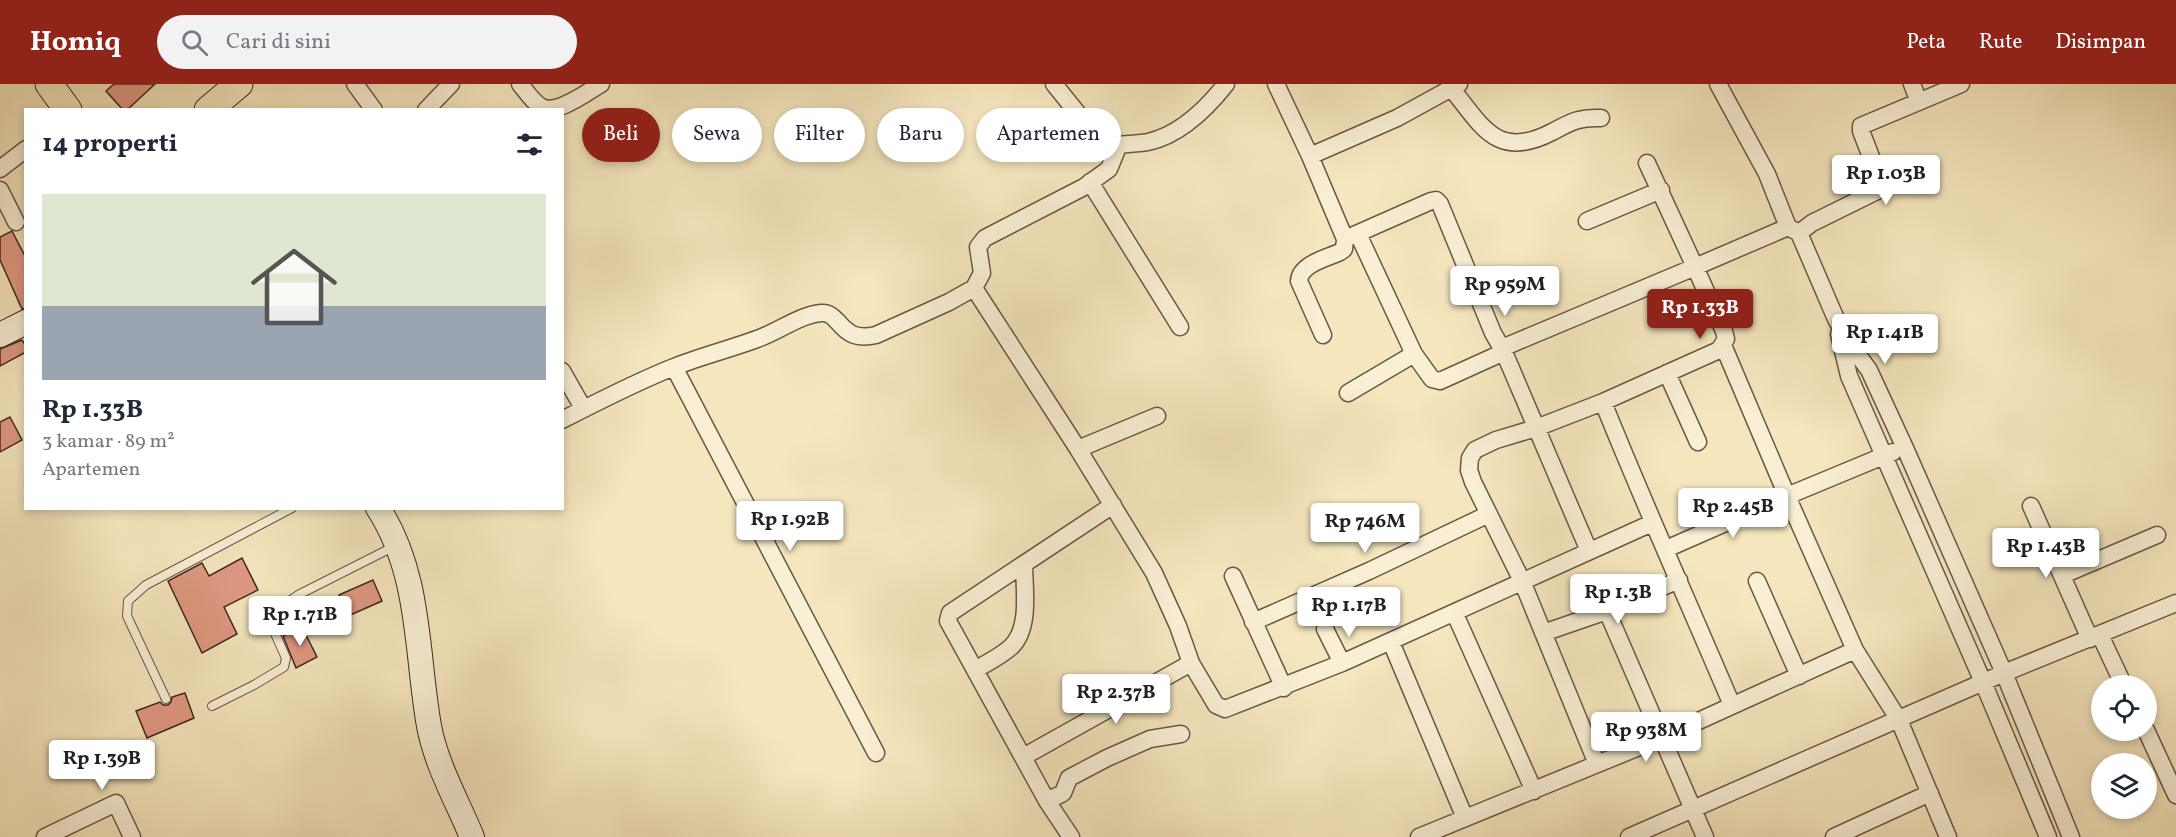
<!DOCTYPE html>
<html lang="id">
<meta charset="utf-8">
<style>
body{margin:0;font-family:Vollkorn,serif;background:#f2f2f3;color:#1f2937;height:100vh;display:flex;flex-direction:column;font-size:22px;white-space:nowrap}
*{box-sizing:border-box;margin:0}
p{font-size:20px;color:#747a83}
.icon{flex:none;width:33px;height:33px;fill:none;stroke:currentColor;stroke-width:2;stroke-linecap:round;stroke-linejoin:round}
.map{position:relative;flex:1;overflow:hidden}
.details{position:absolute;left:24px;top:24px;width:540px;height:402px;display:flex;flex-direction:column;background:#fff;border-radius:0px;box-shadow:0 3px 9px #0003}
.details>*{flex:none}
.banner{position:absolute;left:582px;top:24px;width:570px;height:54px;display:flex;gap:12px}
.buttons{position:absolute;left:2091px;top:591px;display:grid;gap:12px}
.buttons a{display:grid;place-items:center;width:66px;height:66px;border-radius:50%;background:#fff;box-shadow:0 3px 9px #0003;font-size:30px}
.price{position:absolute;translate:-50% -51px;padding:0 14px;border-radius:6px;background:#fff;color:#222;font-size:20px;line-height:39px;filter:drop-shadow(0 2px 3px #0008)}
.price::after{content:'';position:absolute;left:50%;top:36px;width:18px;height:14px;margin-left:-9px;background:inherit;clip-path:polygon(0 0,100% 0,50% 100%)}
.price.on{background:#8f2418;color:#fff}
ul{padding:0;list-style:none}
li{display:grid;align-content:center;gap:12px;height:318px;padding:0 18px}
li+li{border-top:2px solid #e0e1e3}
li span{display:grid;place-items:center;height:186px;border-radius:0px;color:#555}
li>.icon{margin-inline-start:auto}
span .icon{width:108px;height:108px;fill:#fffc;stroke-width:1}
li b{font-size:26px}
h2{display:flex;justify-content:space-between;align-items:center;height:72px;padding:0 18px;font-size:26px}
.tag{padding:0 21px;border-radius:27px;background:#fff;box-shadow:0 3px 9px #0003;font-size:21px;line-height:54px}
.tag.on{background:#8f2418;color:#fff}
header{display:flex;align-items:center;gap:36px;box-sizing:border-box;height:84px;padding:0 30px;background:#8f2418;color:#fff}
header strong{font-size:28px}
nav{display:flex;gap:33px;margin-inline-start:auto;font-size:21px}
.search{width:420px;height:54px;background:#f2f2f3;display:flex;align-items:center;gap:15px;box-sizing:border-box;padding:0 21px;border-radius:33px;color:#747a83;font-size:22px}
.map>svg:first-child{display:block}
</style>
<header>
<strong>Homiq</strong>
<div class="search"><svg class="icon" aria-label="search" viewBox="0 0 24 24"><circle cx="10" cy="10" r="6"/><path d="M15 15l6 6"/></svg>Cari di sini</div>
<nav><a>Peta</a><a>Rute</a><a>Disimpan</a></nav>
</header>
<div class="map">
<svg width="2176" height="753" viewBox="0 0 2176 753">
<rect width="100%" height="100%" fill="#f5e6be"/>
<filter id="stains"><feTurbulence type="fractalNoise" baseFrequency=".00333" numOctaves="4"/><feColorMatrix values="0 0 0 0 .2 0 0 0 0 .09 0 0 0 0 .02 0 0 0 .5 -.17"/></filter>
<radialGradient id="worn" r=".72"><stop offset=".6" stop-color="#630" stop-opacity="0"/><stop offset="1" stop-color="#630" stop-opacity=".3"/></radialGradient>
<!-- building -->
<path fill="#df9983" stroke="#3f271c" stroke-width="1.5" d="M 114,0 L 155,0 L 127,26 L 123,26 L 106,7 Z
M 12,147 L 26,174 L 26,224 L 22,225 L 0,176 L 0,153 Z
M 22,256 L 26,262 L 26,268 L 0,282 L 0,265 Z
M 10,333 L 22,356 L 0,368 L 0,338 Z
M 242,474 L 258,506 L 224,523 L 237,550 L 202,569 L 168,497 L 202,479 L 209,492 Z
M 373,496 L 382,517 L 348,532 L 339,511 Z
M 302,543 L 317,573 L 296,584 L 283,552 Z
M 185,609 L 194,634 L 147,654 L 136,627 L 160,618 L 163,621 L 168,621 L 171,618 L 172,613 Z"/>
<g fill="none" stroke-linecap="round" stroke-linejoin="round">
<defs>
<path id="lane" d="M 166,615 L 127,532 L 128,517 L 146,501 L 292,424
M 212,622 L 254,601 L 284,583 L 286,574 L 273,545 L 271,530 L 298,511 L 395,462"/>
<path id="street" d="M 355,0 L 374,26
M 520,0 C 526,7 532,17 540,22 C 555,33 587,8 601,0
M 1276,0 L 1310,72 L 1345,155 L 1431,117 L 1436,116 L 1440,120 L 1493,249 L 1504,268 L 1589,467
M 1718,0 L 1767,90 L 1788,143 L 1799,149 L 1836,235 L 1852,263 L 1869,286 L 1905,364 L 2004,589 L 2071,753
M 1912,0 L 1919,18
M 1452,5 C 1483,44 1498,76 1552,48 C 1571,38 1579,33 1601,34
M 426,26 L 451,0
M 1115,61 C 1125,60 1137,60 1148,58 C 1180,51 1207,24 1226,0
M 1310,72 L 1397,34 L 1459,0
M 1647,79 L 1695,183 L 1788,143
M 0,85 L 26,65
M 1090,98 L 1180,243
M 1883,104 L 1918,88
M 0,106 L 16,138
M 1587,137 L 1661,106
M 1799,149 L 1812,139 L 1883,104 L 1861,47 L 1861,42 L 1961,0
M 1358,150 L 1414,270 L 1432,295 L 1440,297 L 1504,268
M 974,204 L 982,189 L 978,163 L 985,154 L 1084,103 L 1109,85 L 1116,68 L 1112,56 L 1083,36 L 1054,0
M 1839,250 L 1849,292 L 1983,598 L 2048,753
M 1323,251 L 1299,197 C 1300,180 1327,174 1340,168 L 1344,165 L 1345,155
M 1502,264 L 1695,183 L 1724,247 L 1726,255 L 1719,266 L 1603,318 L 1536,344 L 1496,356 L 1475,366 L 1470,374 L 1469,386 L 1473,398 L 1522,497 L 1597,680
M 674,283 L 876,669
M 562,287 L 583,324
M 1667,289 L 1698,358
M 1348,309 L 1414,270
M 1603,318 C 1644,420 1689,520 1732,621
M 562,336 C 599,317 636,298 674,283 C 702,272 730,265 757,255 C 778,248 799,231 821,229 C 841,227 839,260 876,251 L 949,218 L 974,204 L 1078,365 L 1154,489 L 1178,542 L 1191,579 L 1216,621 L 1225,625 L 1342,579 L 1652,439
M 1078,365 L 1157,332
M 1893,368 L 1787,412 L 1855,566 L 1899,636 L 1948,753
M 2031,422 L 2090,555
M 1666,465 L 1787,412 L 1723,261
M 2063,491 L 2157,451
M 1233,492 L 1284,604
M 1757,497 L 1799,592
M 1607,527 L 1705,753
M 1455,530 L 1534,707
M 1253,538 L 1369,487 L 1489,430
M 1325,545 L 1342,579
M 1543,549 L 1607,527 L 1679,496
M 2100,551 L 2124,602
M 1391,558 L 1465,734
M 975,586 C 987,579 1001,572 1011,563 C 1031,544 1024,505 1024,480
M 2146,646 L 2176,711
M 1023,673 L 1191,579
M 1047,717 L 1063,709 L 1069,694 L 1107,674 L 1150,655 L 1181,650
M 45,753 L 116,719 L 132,753
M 1071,753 L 1047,717 L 948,537 L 950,529 L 1113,421
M 1419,753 L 1661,654 L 1855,566
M 1629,753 L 2004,589 L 2176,519
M 1834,753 L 1930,709"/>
<path id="secondary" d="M 0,251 L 26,238
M 378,424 C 421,490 416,568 429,642 C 436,680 457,717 472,753"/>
<path id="primary" d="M 49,0 L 68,26
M 208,26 L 239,0"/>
</defs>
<!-- lane casing -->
<use href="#lane" stroke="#6c5744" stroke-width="10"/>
<!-- street casing -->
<use href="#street" stroke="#6c5744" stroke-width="19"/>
<!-- secondary casing -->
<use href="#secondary" stroke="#3f271c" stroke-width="26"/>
<!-- primary casing -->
<use href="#primary" stroke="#3f271c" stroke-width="29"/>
<!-- lane -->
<use href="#lane" stroke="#f8efd5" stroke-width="8"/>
<!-- street -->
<use href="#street" stroke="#f8efd5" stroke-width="16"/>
<!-- secondary -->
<use href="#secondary" stroke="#f8efd5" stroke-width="24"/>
<!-- primary -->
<use href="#primary" stroke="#f5e6be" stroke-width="27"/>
</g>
<rect width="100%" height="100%" filter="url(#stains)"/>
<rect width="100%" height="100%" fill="url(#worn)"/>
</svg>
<div class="buttons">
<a><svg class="icon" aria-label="locate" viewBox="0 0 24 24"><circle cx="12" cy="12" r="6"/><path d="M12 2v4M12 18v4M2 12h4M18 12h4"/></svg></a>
<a><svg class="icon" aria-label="layers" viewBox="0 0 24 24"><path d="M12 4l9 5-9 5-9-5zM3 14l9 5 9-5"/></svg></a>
</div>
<b class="price" style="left:1886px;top:122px">Rp 1.03B</b>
<b class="price" style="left:1505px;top:233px">Rp 959M</b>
<b class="price on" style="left:1700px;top:256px">Rp 1.33B</b>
<b class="price" style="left:1885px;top:281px">Rp 1.41B</b>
<b class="price" style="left:1733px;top:455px">Rp 2.45B</b>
<b class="price" style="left:790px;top:468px">Rp 1.92B</b>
<b class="price" style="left:1365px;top:470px">Rp 746M</b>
<b class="price" style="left:2046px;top:495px">Rp 1.43B</b>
<b class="price" style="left:1618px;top:541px">Rp 1.3B</b>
<b class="price" style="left:1349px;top:554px">Rp 1.17B</b>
<b class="price" style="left:300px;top:563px">Rp 1.71B</b>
<b class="price" style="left:1116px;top:641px">Rp 2.37B</b>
<b class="price" style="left:1646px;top:679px">Rp 938M</b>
<b class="price" style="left:102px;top:707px">Rp 1.39B</b>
<div class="banner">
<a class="tag on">Beli</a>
<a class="tag">Sewa</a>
<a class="tag">Filter</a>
<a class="tag">Baru</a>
<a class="tag">Apartemen</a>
</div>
<section class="details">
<h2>14 properti<svg class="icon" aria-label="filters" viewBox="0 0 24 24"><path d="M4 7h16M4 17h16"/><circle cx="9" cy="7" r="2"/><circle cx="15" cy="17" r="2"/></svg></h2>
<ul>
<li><span style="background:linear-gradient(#dfe7d0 60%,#9aa5b1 0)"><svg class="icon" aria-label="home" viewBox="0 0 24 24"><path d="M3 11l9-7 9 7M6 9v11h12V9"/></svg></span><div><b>Rp 1.33B</b><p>3 kamar · 89 m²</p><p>Apartemen</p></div></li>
</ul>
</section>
</div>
